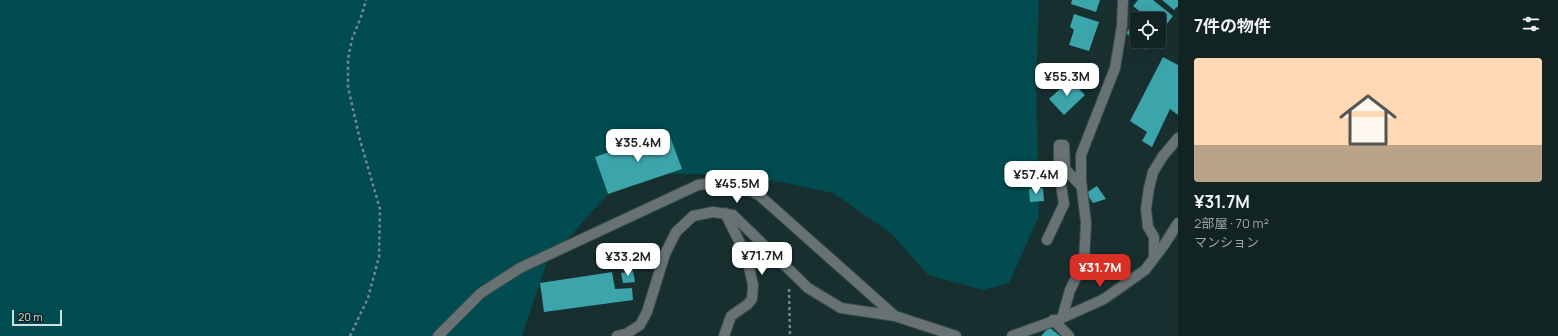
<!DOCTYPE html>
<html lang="ja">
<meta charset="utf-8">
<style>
body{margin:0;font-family:Manrope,"Noto Sans JP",sans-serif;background:#1b2b2c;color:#f1f3f6;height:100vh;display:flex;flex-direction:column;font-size:15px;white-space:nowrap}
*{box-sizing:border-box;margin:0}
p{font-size:13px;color:#9ca4a6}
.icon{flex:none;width:22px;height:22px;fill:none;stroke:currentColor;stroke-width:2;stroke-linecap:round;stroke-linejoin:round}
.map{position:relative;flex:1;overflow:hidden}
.drawer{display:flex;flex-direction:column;background:#122324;width:380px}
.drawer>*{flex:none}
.fabs{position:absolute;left:1130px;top:12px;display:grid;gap:8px}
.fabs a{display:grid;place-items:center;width:36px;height:36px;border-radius:4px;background:#122324;box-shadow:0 4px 16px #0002,0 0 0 1px #314041;font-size:20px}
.scale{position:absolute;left:12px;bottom:10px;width:50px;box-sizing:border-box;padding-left:4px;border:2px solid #d1dfe0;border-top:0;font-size:11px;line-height:14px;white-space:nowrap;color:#d1dfe0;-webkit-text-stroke:3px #0e2526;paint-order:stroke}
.price{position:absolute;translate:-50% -34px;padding:0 9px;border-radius:8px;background:#fff;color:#222;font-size:13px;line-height:26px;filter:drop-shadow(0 1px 2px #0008)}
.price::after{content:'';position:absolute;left:50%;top:24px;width:12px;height:9px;margin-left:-6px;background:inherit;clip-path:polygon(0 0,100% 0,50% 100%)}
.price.active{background:#d93025;color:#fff}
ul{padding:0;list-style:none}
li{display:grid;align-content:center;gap:8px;height:212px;padding:0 16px}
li+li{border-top:1px solid #314041}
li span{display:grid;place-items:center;height:124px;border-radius:4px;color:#555}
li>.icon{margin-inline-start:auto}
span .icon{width:72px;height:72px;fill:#fffc;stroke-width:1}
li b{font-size:17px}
h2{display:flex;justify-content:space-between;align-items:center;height:48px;padding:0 16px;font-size:17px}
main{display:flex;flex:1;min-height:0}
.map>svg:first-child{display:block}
</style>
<main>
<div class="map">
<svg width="1178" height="336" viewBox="0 0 1178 336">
<rect width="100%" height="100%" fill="#182f30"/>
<!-- green -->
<path fill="#004c50" d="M 0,0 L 1039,0 L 1036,80 L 1039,216 L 1009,283 L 983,290 L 928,275 L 892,234 L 833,193 L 781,182 L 707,174 L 652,174 L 608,194 L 547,262 L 522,336 L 0,336 Z"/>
<!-- building -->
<path fill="#3ca4ab" d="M 1072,0 L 1100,0 L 1096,12 L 1071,4 Z
M 1138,0 L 1153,0 L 1173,16 L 1159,34 L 1159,19 L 1137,19 L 1142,13 L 1133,6 Z
M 1162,0 L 1178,0 L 1178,6 L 1174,10 Z
M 1074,14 L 1099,22 L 1089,51 L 1069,45 L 1074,30 L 1070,27 Z
M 1137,19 L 1137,41 L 1153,41 L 1146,50 L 1126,33 Z
M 1163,57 L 1178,65 L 1178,115 L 1170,109 L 1152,147 L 1142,141 L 1147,132 L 1130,121 Z
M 1070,80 L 1085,95 L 1064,115 L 1049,99 Z
M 668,131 L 682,169 L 608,194 L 595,157 Z
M 1019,167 L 1038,167 L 1038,188 L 1019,181 Z
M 1097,186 L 1106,199 L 1093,203 L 1086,193 Z
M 1043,188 L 1044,201 L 1030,202 L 1029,189 Z
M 633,271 L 635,282 L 623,283 L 621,273 Z
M 612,272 L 615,289 L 632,288 L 633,300 L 544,312 L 540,283 Z
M 1049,327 L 1060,336 L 1041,336 Z"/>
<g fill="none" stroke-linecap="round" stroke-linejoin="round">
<defs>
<path id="minor" d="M 1047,240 L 1064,204 L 1059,172 L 1059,145 L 1064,145 L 1065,169 L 1082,187
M 1154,258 L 1154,237 L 1148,227 L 1146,209 L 1149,188 L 1153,172 L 1163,156 L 1178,138
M 1062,318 L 1070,290 L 1084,262 L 1086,223 L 1081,181 L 1081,155 L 1115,68 L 1122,26 L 1123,0
M 1053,320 L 1069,336
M 438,336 L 481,293 L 520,268 L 698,185 L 732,180 L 760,196 L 895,316 L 956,336
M 617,336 L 626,334 L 640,325 L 647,312 L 665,254 L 676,232 L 693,216 L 713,212 L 733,215 L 808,288 L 841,308 L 895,316
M 724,336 L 731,316 L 748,304 L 752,299 L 753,285 L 746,255 L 725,213
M 1012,336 L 1062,318 L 1104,299 L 1145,270 L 1164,245 L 1178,223"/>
</defs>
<!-- minor casing -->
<use href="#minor" stroke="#364b4c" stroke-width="12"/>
<!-- path -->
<path stroke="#768889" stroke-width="2.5" stroke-dasharray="3 3" stroke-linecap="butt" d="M 789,289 L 790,336
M 350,336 L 368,298 L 379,257 L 380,209 L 360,140 L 348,87 L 348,59 L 352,39 L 361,17 L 366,0"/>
<!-- minor -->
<use href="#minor" stroke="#687273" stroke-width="10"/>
</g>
</svg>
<div class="fabs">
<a><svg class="icon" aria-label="locate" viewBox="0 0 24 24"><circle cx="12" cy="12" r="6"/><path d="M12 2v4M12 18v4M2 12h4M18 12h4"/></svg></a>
</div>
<div class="scale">20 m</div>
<b class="price" style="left:1067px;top:97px">¥55.3M</b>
<b class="price" style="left:638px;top:163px">¥35.4M</b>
<b class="price" style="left:1036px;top:195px">¥57.4M</b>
<b class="price" style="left:737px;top:204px">¥45.5M</b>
<b class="price" style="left:762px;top:276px">¥71.7M</b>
<b class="price" style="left:628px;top:277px">¥33.2M</b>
<b class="price active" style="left:1100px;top:288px">¥31.7M</b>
</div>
<section class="drawer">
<h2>7件の物件<svg class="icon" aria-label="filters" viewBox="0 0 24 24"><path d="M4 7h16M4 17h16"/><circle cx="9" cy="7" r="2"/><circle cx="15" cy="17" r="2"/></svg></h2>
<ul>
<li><span style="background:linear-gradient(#ffd9b3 70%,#b9a48a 0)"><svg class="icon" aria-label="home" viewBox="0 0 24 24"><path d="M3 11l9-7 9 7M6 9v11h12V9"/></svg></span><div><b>¥31.7M</b><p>2部屋 · 70 m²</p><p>マンション</p></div></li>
</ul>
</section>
</main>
